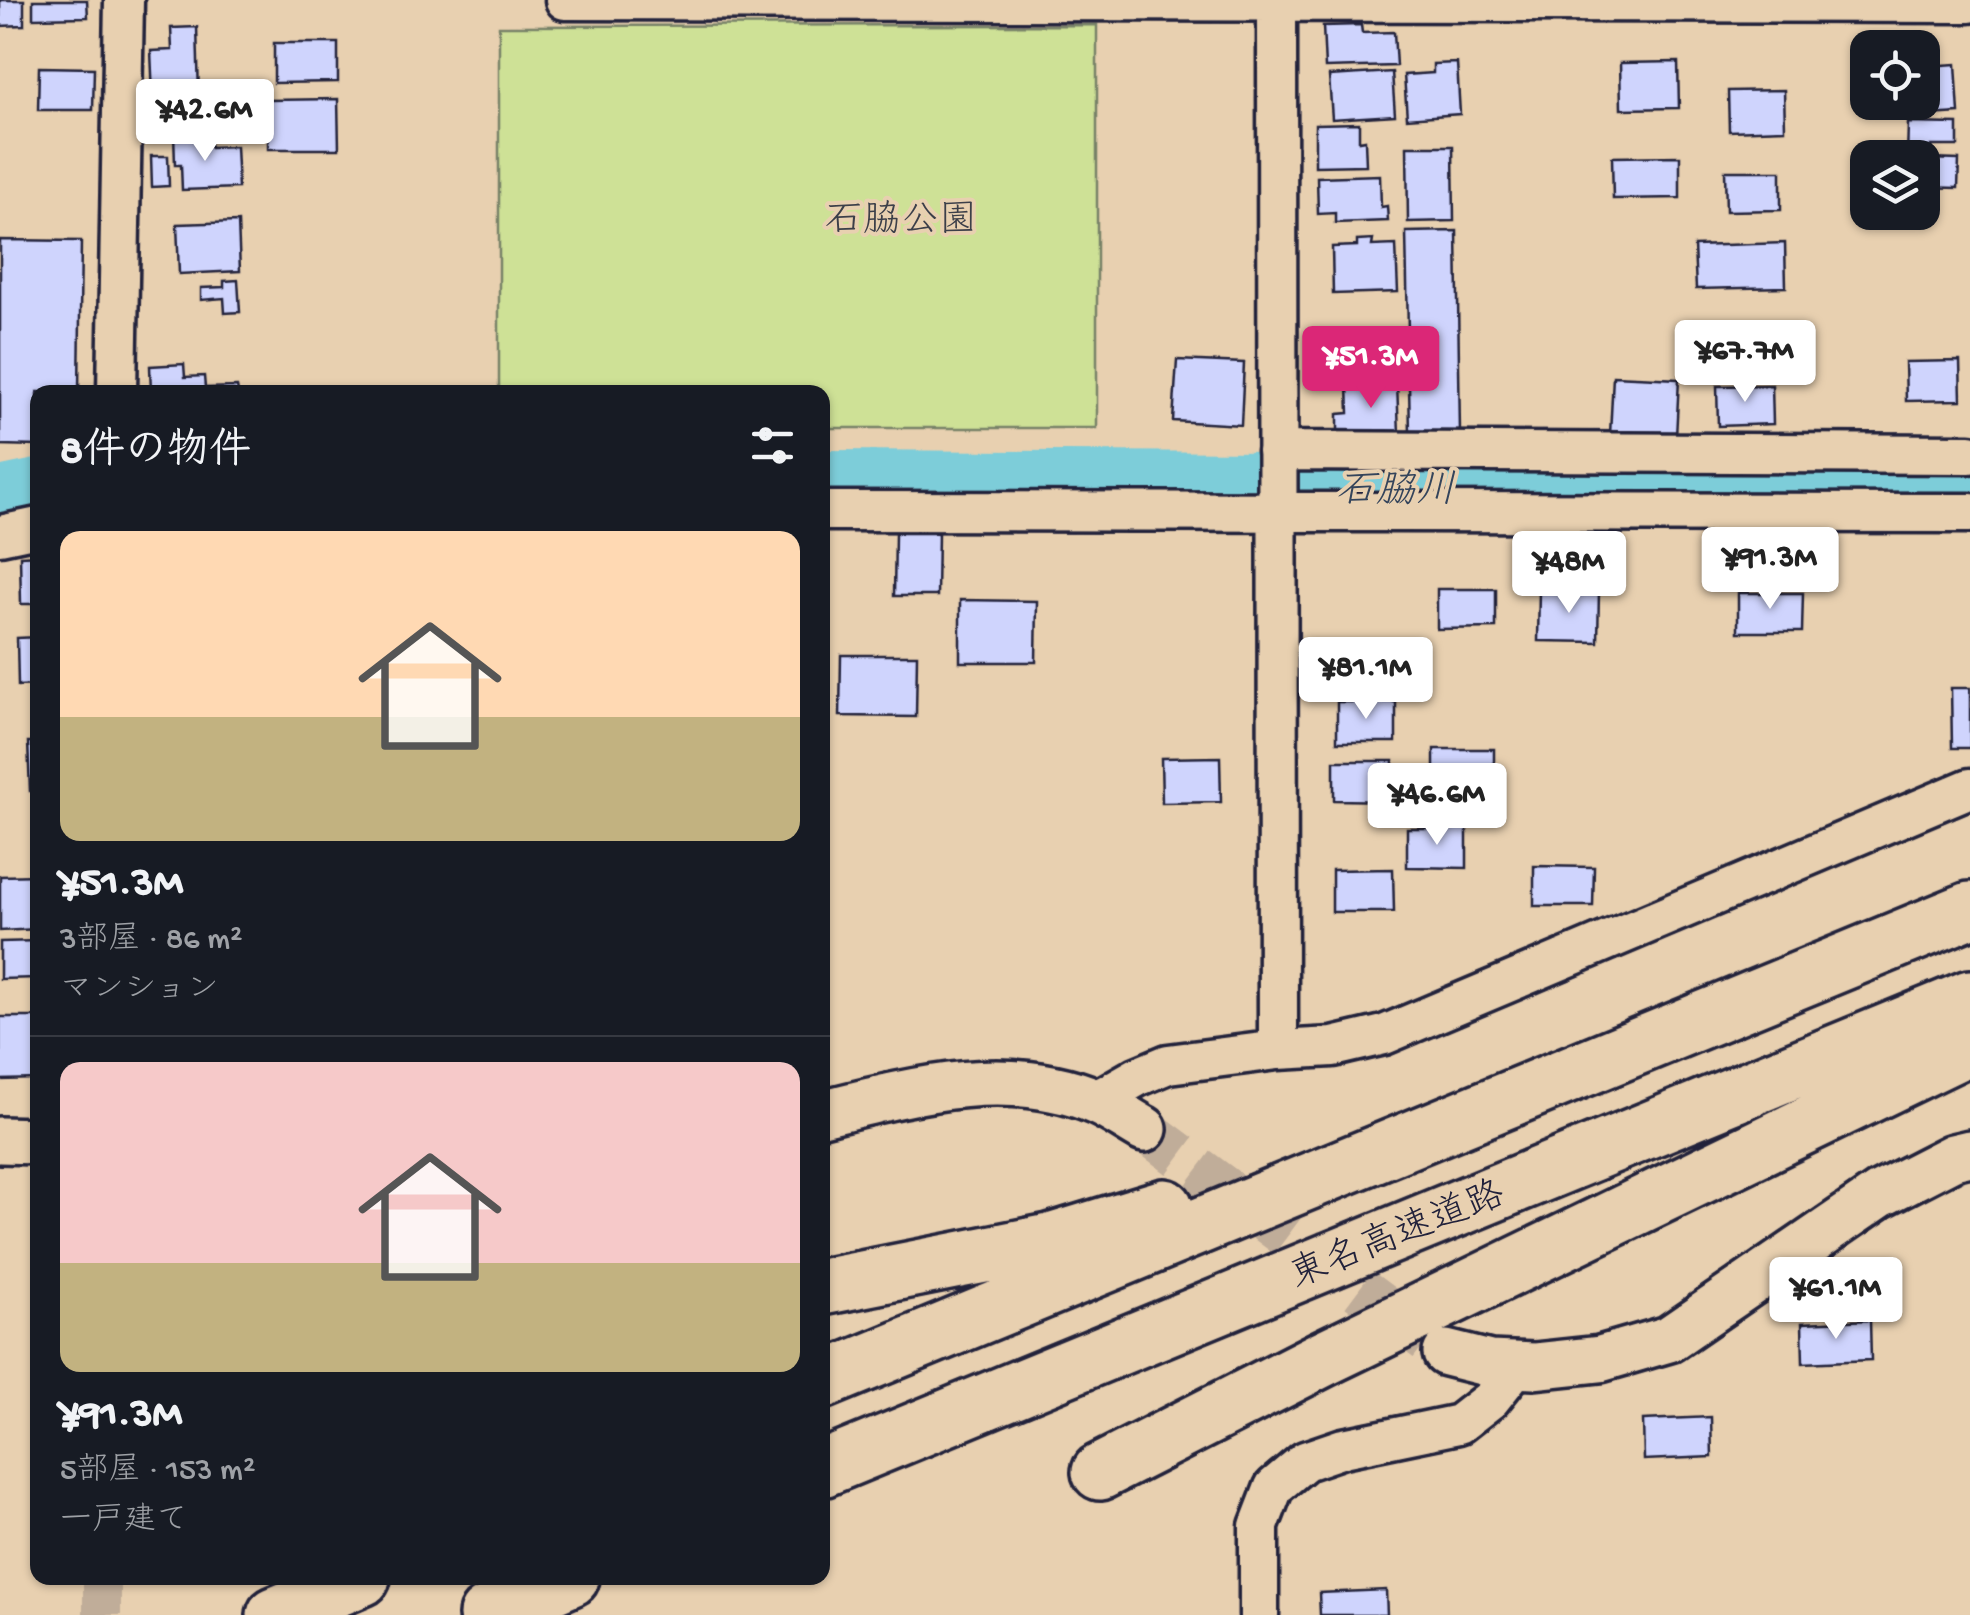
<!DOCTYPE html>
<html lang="ja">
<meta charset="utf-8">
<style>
body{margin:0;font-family:"Gochi Hand","Klee One",sans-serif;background:#20242c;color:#f1f3f6;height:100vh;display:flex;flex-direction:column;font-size:38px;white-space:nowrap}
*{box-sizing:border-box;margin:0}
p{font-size:32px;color:#9ea1a6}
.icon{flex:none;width:55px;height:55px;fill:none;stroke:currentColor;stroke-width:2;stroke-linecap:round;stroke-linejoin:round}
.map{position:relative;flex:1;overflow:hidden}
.drawer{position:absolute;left:30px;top:385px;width:800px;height:1200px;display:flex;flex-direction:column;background:#171b24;border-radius:20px;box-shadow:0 2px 8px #0004}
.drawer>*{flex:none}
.controls{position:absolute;left:1850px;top:30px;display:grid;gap:20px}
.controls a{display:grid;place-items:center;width:90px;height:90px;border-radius:20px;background:#171b24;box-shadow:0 2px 8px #0004;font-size:50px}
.price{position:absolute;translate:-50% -85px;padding:0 22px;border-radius:10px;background:#fff;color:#222;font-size:32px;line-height:65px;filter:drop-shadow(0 2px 5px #0008)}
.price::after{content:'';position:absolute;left:50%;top:60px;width:30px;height:22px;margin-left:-15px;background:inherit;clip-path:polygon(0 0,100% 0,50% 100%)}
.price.active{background:#db2777;color:#fff}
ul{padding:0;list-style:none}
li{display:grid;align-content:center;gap:20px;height:530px;padding:0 30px}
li+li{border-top:2px solid #363941}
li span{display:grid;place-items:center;height:310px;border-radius:20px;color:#555}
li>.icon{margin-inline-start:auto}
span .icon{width:180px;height:180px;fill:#fffc;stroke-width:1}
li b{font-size:42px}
h2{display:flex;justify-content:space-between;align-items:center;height:120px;padding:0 30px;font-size:42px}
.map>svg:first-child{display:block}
</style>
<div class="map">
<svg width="1970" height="1615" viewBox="0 0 1970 1615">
<rect width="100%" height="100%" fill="#e8d0b0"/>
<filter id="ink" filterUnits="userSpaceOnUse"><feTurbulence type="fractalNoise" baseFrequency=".01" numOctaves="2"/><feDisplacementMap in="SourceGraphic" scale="20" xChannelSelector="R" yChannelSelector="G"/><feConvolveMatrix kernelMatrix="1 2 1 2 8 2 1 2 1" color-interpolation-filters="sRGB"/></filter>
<g filter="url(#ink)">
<!-- green -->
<path fill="#cee196" stroke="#788268" stroke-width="2.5" d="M 1097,25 L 1097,428 L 823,428 L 822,392 L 499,392 L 499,26 Z"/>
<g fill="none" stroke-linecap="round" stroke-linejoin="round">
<!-- river -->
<path stroke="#7dcdd9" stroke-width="68" d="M 822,484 L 1970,489
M 0,501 L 38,493"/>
</g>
<!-- building -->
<path fill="#cfd4fd" stroke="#22223b" stroke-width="2.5" d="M 0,0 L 24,0 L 24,25 L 0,26 Z
M 33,0 L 87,0 L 88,17 L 33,18 Z
M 1361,25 L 1362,33 L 1394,32 L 1396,66 L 1325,68 L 1323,26 Z
M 197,27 L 199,95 L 181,96 L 182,117 L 154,119 L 151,51 L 172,50 L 171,28 Z
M 274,43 L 338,43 L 338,82 L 274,83 Z
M 1678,62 L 1679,108 L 1621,109 L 1620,63 Z
M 1457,63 L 1460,114 L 1407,118 L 1404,75 L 1433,73 L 1433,64 Z
M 1956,64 L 1959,113 L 1930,115 L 1927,66 Z
M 39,67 L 94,68 L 93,110 L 38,110 Z
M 1392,72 L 1395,115 L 1332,119 L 1329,76 Z
M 1784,90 L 1785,129 L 1729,131 L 1728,91 Z
M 338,99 L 339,149 L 268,149 L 268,100 Z
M 1359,123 L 1359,141 L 1365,140 L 1366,165 L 1315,166 L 1315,124 Z
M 1908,123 L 1958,124 L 1958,146 L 1931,146 L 1931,159 L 1959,160 L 1958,188 L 1922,187 L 1922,158 L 1907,158 Z
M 193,132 L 194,140 L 210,139 L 210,147 L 236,146 L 238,188 L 182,190 L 181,165 L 175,165 L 174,133 Z
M 1407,146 L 1453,146 L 1454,221 L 1408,222 Z
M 151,156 L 168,156 L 169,186 L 152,187 Z
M 1680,156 L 1680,198 L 1613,199 L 1612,157 Z
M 1725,171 L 1781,171 L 1781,210 L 1726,211 Z
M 1380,175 L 1381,207 L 1387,206 L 1388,221 L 1335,223 L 1335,213 L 1318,214 L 1317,177 Z
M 238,222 L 240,271 L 179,274 L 177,224 Z
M 1457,231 L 1460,433 L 1410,434 L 1406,232 Z
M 0,240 L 81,241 L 79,392 L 38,392 L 38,446 L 0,445 Z
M 1373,240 L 1372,246 L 1396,245 L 1398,292 L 1333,294 L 1332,247 L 1357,246 L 1357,241 Z
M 1785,243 L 1786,287 L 1696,289 L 1694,246 Z
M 238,280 L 240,312 L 225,313 L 224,298 L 201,300 L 201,288 L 224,287 L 224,281 Z
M 1394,332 L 1397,371 L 1319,376 L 1316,337 Z
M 1177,360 L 1244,363 L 1241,425 L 1173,421 Z
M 1960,361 L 1961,400 L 1906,401 L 1905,362 Z
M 184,364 L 185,377 L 204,376 L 205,388 L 237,387 L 238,392 L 151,392 L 150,366 Z
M 1613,376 L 1679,379 L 1676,437 L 1610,435 Z
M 1397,383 L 1399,434 L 1338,436 L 1338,414 L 1349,413 L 1348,385 Z
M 1772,385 L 1773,424 L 1718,426 L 1717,386 Z
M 895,533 L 938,533 L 937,596 L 894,596 Z
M 38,555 L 38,604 L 21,604 L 20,556 Z
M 1437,589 L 1496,589 L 1496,628 L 1437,629 Z
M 1539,589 L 1599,590 L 1598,642 L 1538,641 Z
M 1738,593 L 1803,593 L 1802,632 L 1738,632 Z
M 960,600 L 1037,601 L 1036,662 L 960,662 Z
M 38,637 L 38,685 L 18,686 L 17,638 Z
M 841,655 L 917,655 L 916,717 L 840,716 Z
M 1951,688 L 1970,688 L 1970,748 L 1952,748 Z
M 1337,702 L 1396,702 L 1396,742 L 1337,742 Z
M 28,742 L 38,742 L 38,791 L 30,791 Z
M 1434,749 L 1494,749 L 1494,788 L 1434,789 Z
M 1220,757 L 1221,802 L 1162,803 L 1161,758 Z
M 1334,761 L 1393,761 L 1393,801 L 1334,800 Z
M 1407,828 L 1467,828 L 1467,868 L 1407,867 Z
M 1534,866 L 1594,867 L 1593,906 L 1534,906 Z
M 1393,869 L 1394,912 L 1332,912 L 1332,870 Z
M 38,875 L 38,929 L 0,931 L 0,876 Z
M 38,941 L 38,978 L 0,979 L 0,942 Z
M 0,1017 L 38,1017 L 38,1079 L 0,1080 Z
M 1870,1320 L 1871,1360 L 1803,1363 L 1802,1323 Z
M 1711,1417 L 1712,1457 L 1644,1460 L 1643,1420 Z
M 1386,1590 L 1387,1615 L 1320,1615 L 1319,1593 Z"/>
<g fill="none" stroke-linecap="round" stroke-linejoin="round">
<!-- minor-tunnel -->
<path stroke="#c0ad99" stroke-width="38" stroke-dasharray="38 19" stroke-linecap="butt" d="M 102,1615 L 102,1578"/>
<!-- tertiary-tunnel -->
<path stroke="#c0ad99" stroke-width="45" stroke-dasharray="45 22" stroke-linecap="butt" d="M 1144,1129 L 1427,1340"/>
<defs>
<path id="minor" d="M 565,0 L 1970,3
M 1277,0 L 1278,1050
M 117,392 L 124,0
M 1277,451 L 1970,454
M 822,511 L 1970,513
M 0,535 L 38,527
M 1095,1101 L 1137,1077 L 1168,1064 L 1278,1050 L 1333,1047 L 1384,1035 L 1970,788
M 1259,1615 L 1259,1526 L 1274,1487 L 1305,1461 L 1343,1448 L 1459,1424 L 1491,1399 L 1518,1365"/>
<path id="tertiary" d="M 822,1113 C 910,1091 1009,1064 1097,1102 C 1113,1109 1128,1120 1144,1129
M 0,1140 L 38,1141
M 1446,1353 L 1490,1364 L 1534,1366 L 1600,1359 L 1669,1339 L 1879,1195 L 1953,1157 L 1970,1153"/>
<path id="motorway" d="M 822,1287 L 1050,1242 L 1165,1207
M 822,1381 L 1970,910
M 822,1469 L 1970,998
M 1100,1472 L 1324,1358 L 1970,1046
M 275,1615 L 362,1578
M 487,1615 L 571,1578"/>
</defs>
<!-- minor casing -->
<use href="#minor" stroke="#22223b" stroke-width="45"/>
<!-- tertiary casing -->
<use href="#tertiary" stroke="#22223b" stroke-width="52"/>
<!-- motorway casing -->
<use href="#motorway" stroke="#22223b" stroke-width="62"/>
<!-- minor -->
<use href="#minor" stroke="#e8d0b0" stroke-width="38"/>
<!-- tertiary -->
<use href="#tertiary" stroke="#e8d0b0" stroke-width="45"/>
<!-- motorway -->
<use href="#motorway" stroke="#e8d0b0" stroke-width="55"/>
</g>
</g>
<g text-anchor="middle" stroke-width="8" stroke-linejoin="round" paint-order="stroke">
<!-- park labels -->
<g font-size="38" fill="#3c3f49" stroke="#e8d0b0">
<text x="901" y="230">石脇公園</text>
</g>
<!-- street labels -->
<g font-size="38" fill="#22223b" stroke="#e8d0b0">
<text transform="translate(1396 1232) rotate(-22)" y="13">東名高速道路</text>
</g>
<!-- water labels -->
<g font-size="40" font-style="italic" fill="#34445b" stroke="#e8d0b0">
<text x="1396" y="501">石脇川</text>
</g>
</g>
</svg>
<div class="controls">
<a><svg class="icon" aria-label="locate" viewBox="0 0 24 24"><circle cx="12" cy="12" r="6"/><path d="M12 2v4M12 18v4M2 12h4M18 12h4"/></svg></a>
<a><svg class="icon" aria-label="layers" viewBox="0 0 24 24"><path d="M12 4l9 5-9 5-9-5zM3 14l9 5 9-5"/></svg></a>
</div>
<b class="price" style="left:205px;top:164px">¥42.6M</b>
<b class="price" style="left:1745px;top:405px">¥67.7M</b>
<b class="price active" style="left:1371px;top:411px">¥51.3M</b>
<b class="price" style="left:1770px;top:612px">¥91.3M</b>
<b class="price" style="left:1569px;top:616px">¥48M</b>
<b class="price" style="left:1366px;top:722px">¥81.1M</b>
<b class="price" style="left:1437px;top:848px">¥46.6M</b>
<b class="price" style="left:1836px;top:1342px">¥61.1M</b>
<section class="drawer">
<h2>8件の物件<svg class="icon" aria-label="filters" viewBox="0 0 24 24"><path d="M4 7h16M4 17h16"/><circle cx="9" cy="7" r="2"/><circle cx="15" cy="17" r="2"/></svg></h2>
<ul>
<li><span style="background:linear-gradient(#ffd9b3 60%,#c2b280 0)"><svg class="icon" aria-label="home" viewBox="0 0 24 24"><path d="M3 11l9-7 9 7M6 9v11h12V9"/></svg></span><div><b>¥51.3M</b><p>3部屋 · 86 m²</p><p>マンション</p></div></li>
<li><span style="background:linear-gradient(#f6c9c9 65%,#c2b280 0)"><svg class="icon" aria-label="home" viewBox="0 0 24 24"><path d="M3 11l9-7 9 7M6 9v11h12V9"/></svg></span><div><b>¥91.3M</b><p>5部屋 · 153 m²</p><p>一戸建て</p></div></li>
</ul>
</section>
</div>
